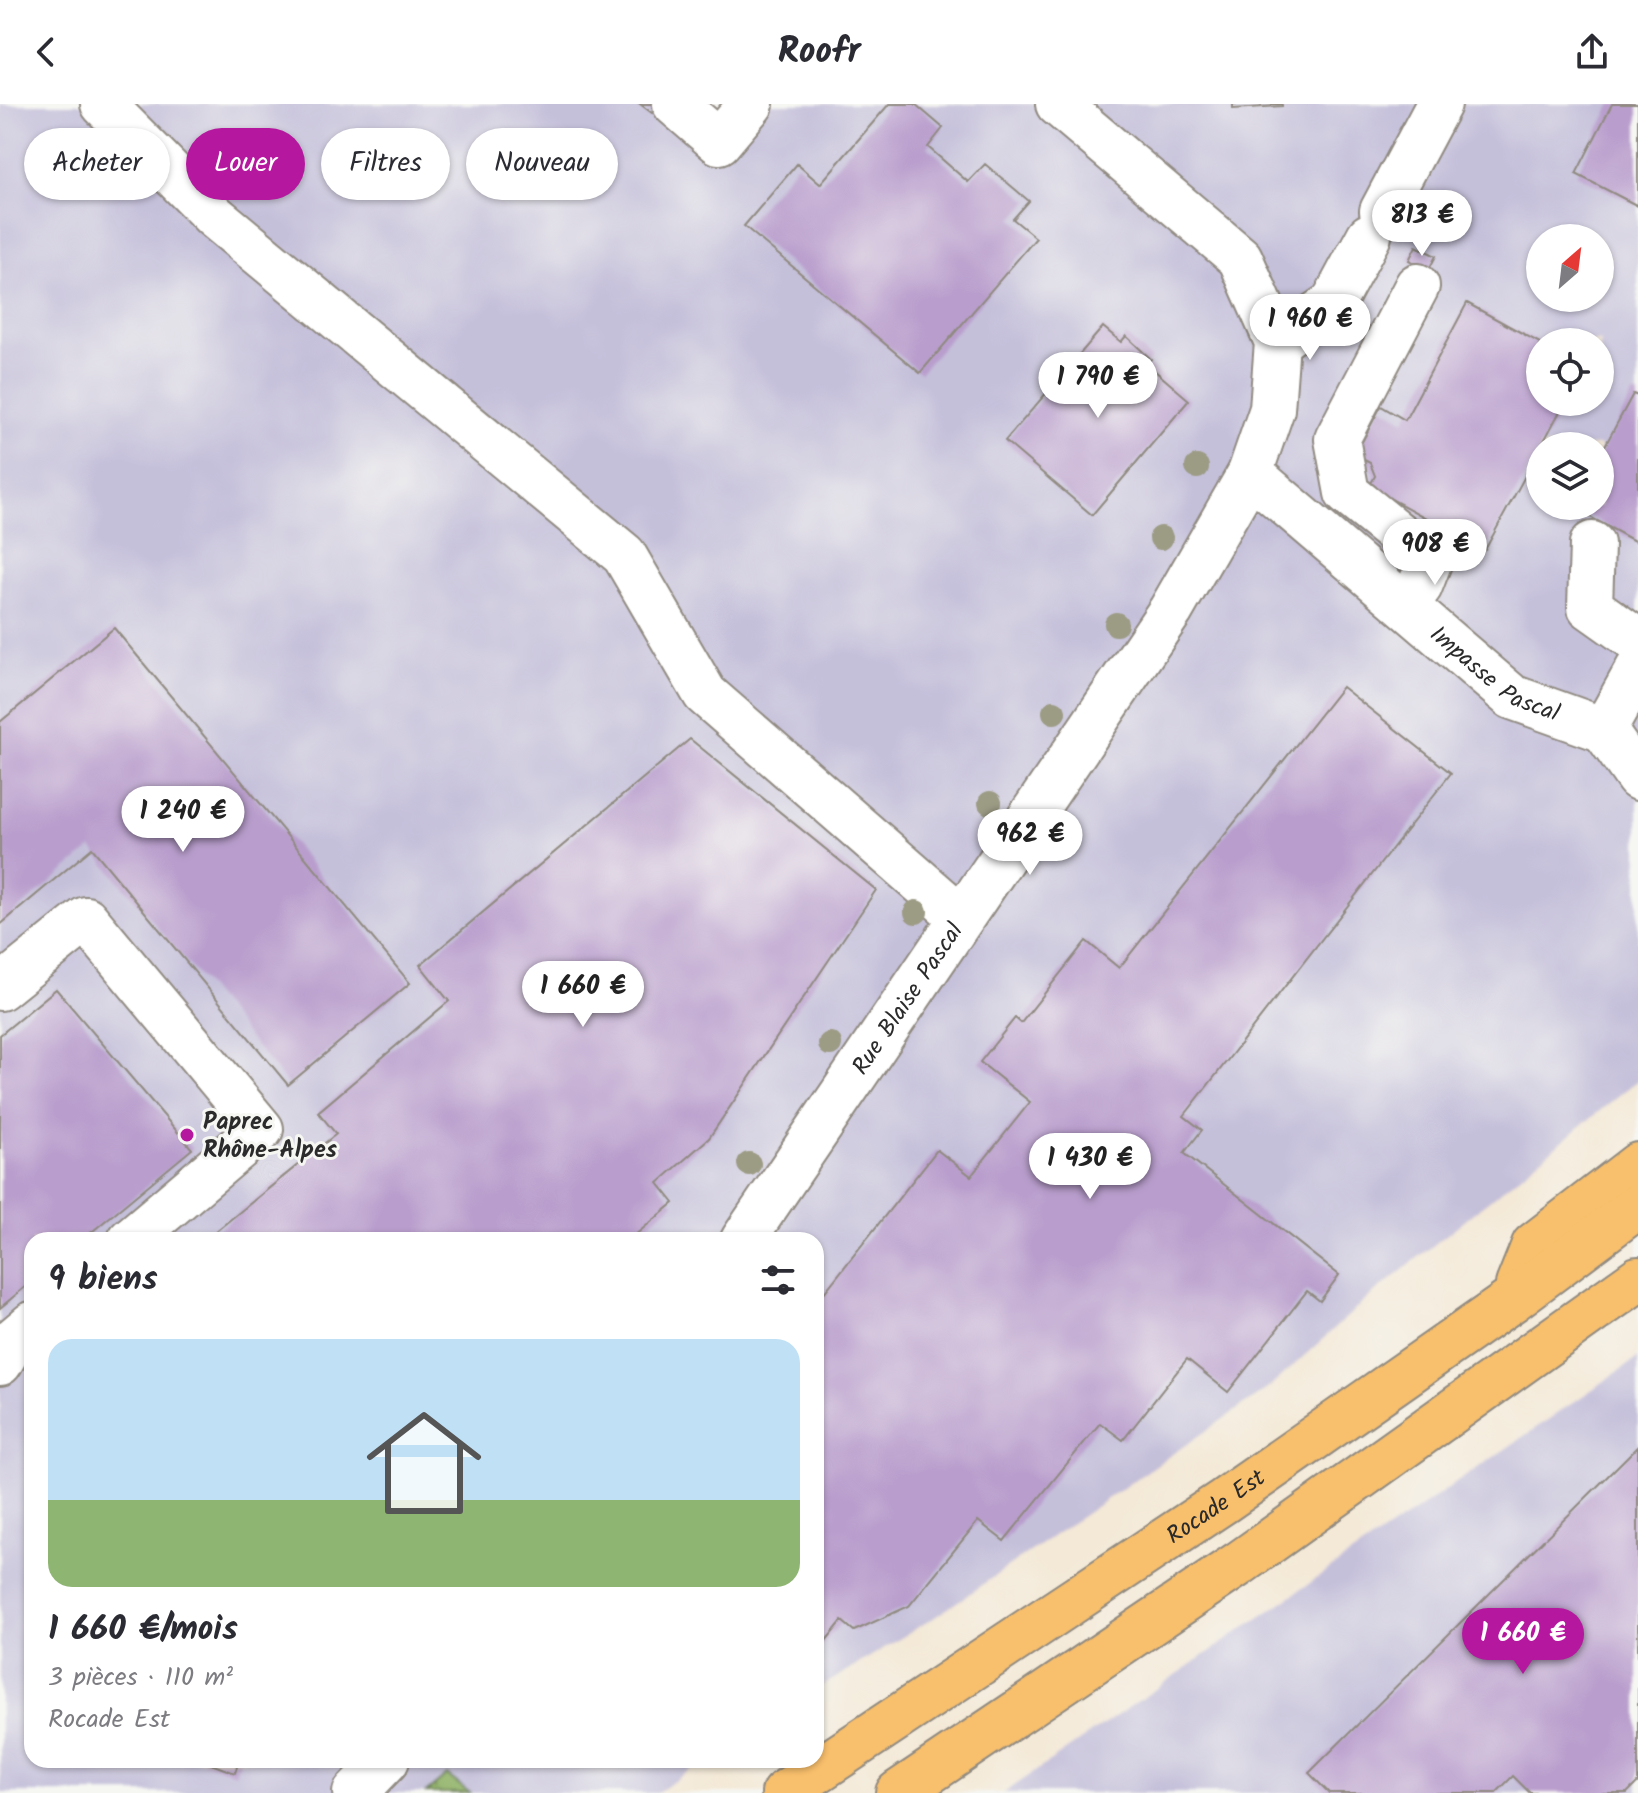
<!DOCTYPE html>
<html lang="fr">
<meta charset="utf-8">
<style>
body{margin:0;font-family:Kalam,sans-serif;background:#f7f7f7;color:#2b2b33;height:100vh;display:flex;flex-direction:column;font-size:30px;white-space:nowrap}
*{box-sizing:border-box;margin:0}
p{font-size:26px;color:#7c7c81}
.icon{flex:none;width:44px;height:44px;fill:none;stroke:currentColor;stroke-width:2;stroke-linecap:round;stroke-linejoin:round}
.map{position:relative;flex:1;overflow:hidden}
.panel{position:absolute;left:24px;top:1128px;width:800px;height:536px;display:flex;flex-direction:column;background:#fff;border-radius:24px;box-shadow:0 2px 6px #0004}
.panel>*{flex:none}
.guide{position:absolute;left:24px;top:24px;width:800px;height:72px;display:flex;gap:16px}
.needle{width:52px;rotate:28deg}
.fabs{position:absolute;left:1526px;top:120px;display:grid;gap:16px}
.fabs a{display:grid;place-items:center;width:88px;height:88px;border-radius:50%;background:#fff;box-shadow:0 2px 6px #0004;font-size:40px}
.price{position:absolute;translate:-50% -68px;padding:0 18px;border-radius:28px;background:#fff;color:#222;font-size:26px;line-height:52px;filter:drop-shadow(0 2px 4px #0008)}
.price::after{content:'';position:absolute;left:50%;top:48px;width:24px;height:18px;margin-left:-12px;background:inherit;clip-path:polygon(0 0,100% 0,50% 100%)}
.price.on{background:#b5179e;color:#fff}
ul{padding:0;list-style:none}
li{display:grid;align-content:center;gap:16px;height:424px;padding:0 24px}
li span{display:grid;place-items:center;height:248px;border-radius:24px;color:#555}
li>.icon{margin-inline-start:auto}
span .icon{width:144px;height:144px;fill:#fffc;stroke-width:1}
li b{font-size:34px}
h2{display:flex;justify-content:space-between;align-items:center;height:96px;padding:0 24px;font-size:34px}
.chip{padding:0 28px;border-radius:36px;background:#fff;box-shadow:0 2px 6px #0004;font-size:28px;line-height:72px}
.chip.on{background:#b5179e;color:#fff}
header{display:flex;justify-content:space-between;align-items:center;height:104px;padding:0 24px;background:#fff;font-size:36px;font-weight:700}
.map>svg:first-child{display:block}
</style>
<header><svg class="icon" aria-label="back" viewBox="0 0 24 24"><path d="M15 5l-7 7 7 7"/></svg>Roofr<svg class="icon" aria-label="share" viewBox="0 0 24 24"><path d="M12 15V3M7 8l5-5 5 5M5 13v7h14v-7"/></svg></header>
<div class="map">
<svg width="1638" height="1689" viewBox="0 0 1638 1689">
<defs>
<pattern id="forest-crowns" width="20" height="18" patternUnits="userSpaceOnUse" patternTransform="scale(2)"><rect width="20" height="18" fill="#8db063"/><path d="M2 6a3 3 0 1 1 6 0M12 15a3 3 0 1 1 6 0" fill="none" stroke="#738f52"/></pattern>
</defs>
<rect width="100%" height="100%" fill="#f6f6f2"/>
<filter id="ink" filterUnits="userSpaceOnUse"><feTurbulence type="fractalNoise" baseFrequency=".0125" numOctaves="2"/><feDisplacementMap in="SourceGraphic" scale="16" xChannelSelector="R" yChannelSelector="G"/><feConvolveMatrix kernelMatrix="1 2 1 2 8 2 1 2 1" color-interpolation-filters="sRGB"/></filter>
<filter id="wash" filterUnits="userSpaceOnUse"><feTurbulence type="fractalNoise" baseFrequency=".006" numOctaves="4" result="noise"/><feDisplacementMap in="SourceGraphic" scale="32" xChannelSelector="R" yChannelSelector="G"/><feGaussianBlur stdDeviation="1.8" result="paint"/><feColorMatrix in="noise" values="0 0 0 0 0 0 0 0 0 0 0 0 0 0 0 0 0 1.4 0 .05"/><feComposite in="paint" operator="in"/></filter>
<g filter="url(#wash)">
<rect width="100%" height="100%" fill="#f4e9d7"/>
<!-- industrial -->
<path fill="#c5c0da" fill-rule="evenodd" d="M 0,0 L 1638,0 L 1638,976 L 1368,1194 L 1270,1283 L 935,1513 L 816,1586 L 816,1136 L 32,1136 L 32,1656 L 706,1656 L 656,1689 L 470,1689 L 447,1672 L 426,1689 L 0,1689 ZM 1540,134 L 1600,134 L 1600,194 L 1540,194 ZM 1540,238 L 1600,238 L 1600,298 L 1540,298 ZM 1540,342 L 1600,342 L 1600,402 L 1540,402 Z
M 1638,1254 L 1638,1689 L 1004,1689 Z"/>
<!-- forest -->
<path fill="url(#forest-crowns)" stroke="#5c6e47" stroke-width="2" d="M 447,1671 L 470,1689 L 426,1689 Z"/>
<g id="blocks">
<!-- building -->
<path fill="#b99ecd" d="M 640,0 L 659,0 L 652,9 Z
M 889,0 L 915,0 L 943,24 L 928,43 L 968,78 L 985,60 L 1029,97 L 1013,115 L 1036,134 L 920,269 L 744,122 L 797,60 L 820,80 Z
M 1233,0 L 1282,0 L 1282,2 L 1233,5 Z
M 1612,0 L 1638,0 L 1638,102 L 1576,70 Z
M 1416,142 L 1436,152 L 1428,167 L 1409,156 Z
M 1467,199 L 1540,239 L 1540,298 L 1565,298 L 1485,446 L 1369,383 L 1375,372 L 1370,359 L 1355,351 L 1381,302 L 1405,316 Z
M 1103,223 L 1121,238 L 1126,232 L 1151,255 L 1147,260 L 1189,296 L 1092,411 L 1005,337 Z
M 1633,290 L 1638,292 L 1638,439 L 1570,402 L 1600,402 L 1600,351 Z
M 114,524 L 410,879 L 288,981 L 92,744 L 0,821 L 0,618 Z
M 1342,583 L 1451,669 L 1184,1012 L 1202,1026 L 1184,1049 L 1339,1171 L 1320,1197 L 1307,1187 L 1228,1288 L 1187,1255 L 1123,1336 L 1100,1319 L 1004,1437 L 978,1417 L 909,1502 L 854,1527 L 842,1517 L 816,1549 L 816,1199 L 937,1046 L 971,1072 L 1030,998 L 980,958 L 1015,914 L 1021,919 L 1086,837 L 1119,864 Z
M 690,635 L 876,786 L 709,1034 L 658,1079 L 674,1099 L 629,1136 L 205,1136 L 336,1030 L 318,1008 L 449,897 L 420,861 Z
M 56,885 L 192,1045 L 82,1136 L 32,1136 L 32,1177 L 0,1204 L 0,931 Z
M 1638,1342 L 1638,1678 L 1627,1689 L 1530,1689 L 1513,1672 L 1496,1689 L 1329,1689 L 1309,1669 Z
M 200,1656 L 239,1656 L 235,1669 Z"/>
</g>
</g>
<g filter="url(#ink)">
<use href="#blocks" fill-opacity="0" stroke="#908a81" stroke-width="2"/>
<g fill="none" stroke-linecap="round" stroke-linejoin="round">
<defs>
<g id="minor">
<path d="M 103,0 L 214,112 L 624,451 L 705,590 L 961,813"/>
<path d="M 675,0 L 719,38 L 751,0"/>
<path d="M 1382,107 L 1439,0"/>
<path d="M 1277,238 L 1333,199 L 1369,132"/>
<path id="s1" d="M 1250,369 L 1512,593 L 1604,626"/>
<path d="M 1592,440 L 1590,503 L 1638,537"/>
<path d="M 1405,501 L 1420,482 L 1430,456 L 1347,389 L 1337,335 L 1417,182"/>
<path d="M 1604,626 L 1638,565"/>
<path d="M 1604,626 L 1638,674"/>
<path d="M 0,884 L 86,815 L 261,1025 L 130,1136"/>
<path id="s2" d="M 743,1136 L 1171,506 L 1250,369 L 1272,305 L 1277,238 L 1240,154 L 1058,0"/>
<path d="M 0,1259 L 13,1236 L 32,1220"/>
<path d="M 355,1689 L 387,1656"/>
</g>
<g id="highway">
<path d="M 1518,1181 L 1534,1141 L 1638,1061"/>
<path id="s3" d="M 784,1689 L 1224,1397 L 1512,1196 L 1638,1102"/>
<path d="M 898,1689 L 1240,1459 L 1638,1175"/>
</g>
</defs>
<!-- minor casing -->
<use href="#minor" stroke="#908a81" stroke-width="48"/>
<!-- highway casing -->
<use href="#highway" stroke="#908a81" stroke-width="48"/>
<!-- minor -->
<use href="#minor" stroke="#fff" stroke-width="44"/>
<!-- highway -->
<use href="#highway" stroke="#f8bf6c" stroke-width="44"/>
</g>
<!-- trees -->
<g fill="#9c9b84">
<circle cx="1197" cy="363" r="12"/>
<circle cx="1161" cy="434" r="12"/>
<circle cx="1116" cy="520" r="12"/>
<circle cx="1054" cy="608" r="12"/>
<circle cx="990" cy="699" r="12"/>
<circle cx="916" cy="808" r="12"/>
<circle cx="830" cy="940" r="12"/>
<circle cx="749" cy="1060" r="12"/>
</g>
</g>
<!-- markers -->
<circle fill="#b5179e" stroke="#f6f6f2" stroke-width="3" cx="187" cy="1031" r="8"/>
<g text-anchor="middle" stroke-width="6" stroke-linejoin="round" paint-order="stroke">
<!-- street labels -->
<g font-size="24" fill="#2b2b2b" stroke="#f6f6f2">
<text dy="8" stroke="none"><textPath href="#s1" startOffset="318">Impasse Pascal</textPath></text>
<text dy="8" stroke="none"><textPath href="#s2" startOffset="292">Rue Blaise Pascal</textPath></text>
<text dy="8" stroke="none"><textPath href="#s3" startOffset="518">Rocade Est</textPath></text>
</g>
<!-- poi labels -->
<g font-size="24" font-weight="bold" fill="#2b2b2b" stroke="#f6f6f2" text-anchor="start">
<text x="203" y="1025">Paprec<tspan x="203" dy="28">Rhône-Alpes</tspan></text>
</g>
</g>
</svg>
<div class="fabs">
<a><svg class="needle" viewBox="-14 -14 28 28"><path d="M0-13l5 13h-10z" fill="#e53935"/><path d="M0 13l5-13h-10z" fill="#7c7c81"/></svg></a>
<a><svg class="icon" aria-label="locate" viewBox="0 0 24 24"><circle cx="12" cy="12" r="6"/><path d="M12 2v4M12 18v4M2 12h4M18 12h4"/></svg></a>
<a><svg class="icon" aria-label="layers" viewBox="0 0 24 24"><path d="M12 4l9 5-9 5-9-5zM3 14l9 5 9-5"/></svg></a>
</div>
<b class="price" style="left:1422px;top:154px">813 €</b>
<b class="price" style="left:1310px;top:258px">1 960 €</b>
<b class="price" style="left:1098px;top:316px">1 790 €</b>
<b class="price" style="left:1435px;top:483px">908 €</b>
<b class="price" style="left:183px;top:750px">1 240 €</b>
<b class="price" style="left:1030px;top:773px">962 €</b>
<b class="price" style="left:583px;top:925px">1 660 €</b>
<b class="price" style="left:1090px;top:1097px">1 430 €</b>
<b class="price on" style="left:1523px;top:1572px">1 660 €</b>
<div class="guide">
<a class="chip">Acheter</a>
<a class="chip on">Louer</a>
<a class="chip">Filtres</a>
<a class="chip">Nouveau</a>
</div>
<section class="panel">
<h2>9 biens<svg class="icon" aria-label="filters" viewBox="0 0 24 24"><path d="M4 7h16M4 17h16"/><circle cx="9" cy="7" r="2"/><circle cx="15" cy="17" r="2"/></svg></h2>
<ul>
<li><span style="background:linear-gradient(#bfe0f5 65%,#8fb573 0)"><svg class="icon" aria-label="home" viewBox="0 0 24 24"><path d="M3 11l9-7 9 7M6 9v11h12V9"/></svg></span><div><b>1 660 €/mois</b><p>3 pièces · 110 m²</p><p>Rocade Est</p></div></li>
</ul>
</section>
</div>
